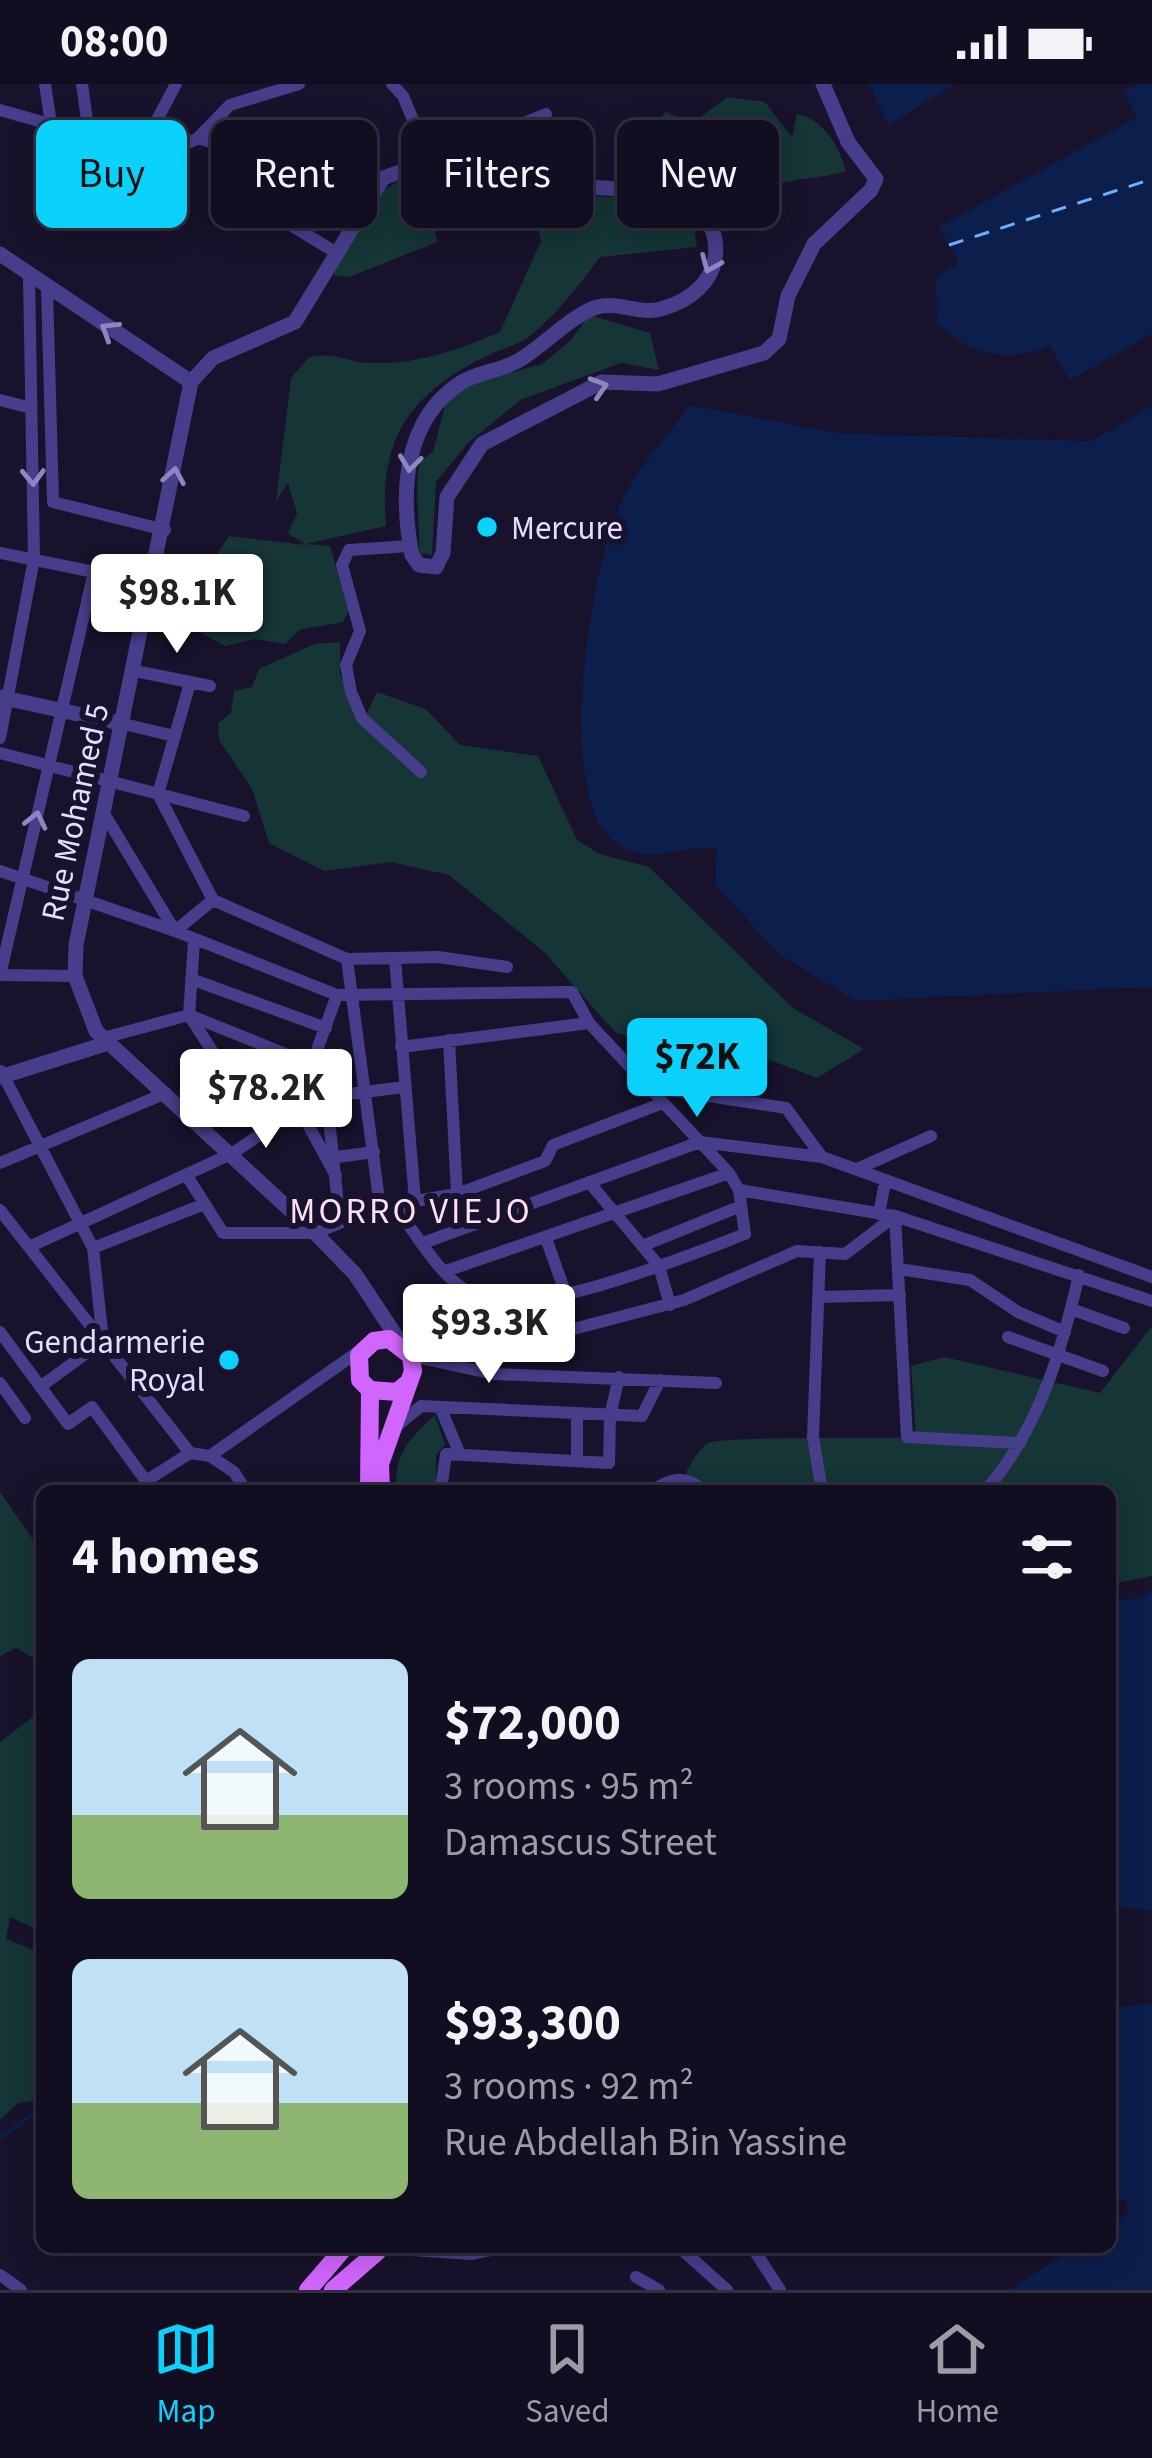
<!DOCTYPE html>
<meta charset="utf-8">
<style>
body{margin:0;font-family:"Source Sans 3",sans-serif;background:#1f1c2e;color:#f1f3f6;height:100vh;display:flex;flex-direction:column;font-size:45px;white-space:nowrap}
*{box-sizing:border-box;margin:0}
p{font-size:39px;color:#9c9ca5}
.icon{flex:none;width:66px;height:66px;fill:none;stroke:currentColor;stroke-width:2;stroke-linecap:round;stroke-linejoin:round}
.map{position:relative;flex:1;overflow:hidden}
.panel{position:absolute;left:36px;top:1401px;width:1080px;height:768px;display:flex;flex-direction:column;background:#120e21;border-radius:18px;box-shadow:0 6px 30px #0003,0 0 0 3px #312e3f}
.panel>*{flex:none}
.top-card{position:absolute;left:36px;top:36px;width:1080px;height:108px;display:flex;gap:24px}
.price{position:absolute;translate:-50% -102px;padding:0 27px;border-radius:12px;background:#fff;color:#222;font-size:39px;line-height:78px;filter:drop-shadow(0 3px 6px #0008)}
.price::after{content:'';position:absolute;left:50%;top:72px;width:36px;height:27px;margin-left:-18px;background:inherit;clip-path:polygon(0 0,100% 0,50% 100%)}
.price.current{background:#0bd2fd;color:#111}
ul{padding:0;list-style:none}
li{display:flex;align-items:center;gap:36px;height:300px;padding:0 36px}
li span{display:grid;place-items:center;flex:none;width:336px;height:240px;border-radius:18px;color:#555}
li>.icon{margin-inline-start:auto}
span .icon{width:144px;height:144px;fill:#fffc;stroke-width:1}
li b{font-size:51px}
h2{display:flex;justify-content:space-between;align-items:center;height:144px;padding:0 36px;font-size:51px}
.tag{padding:0 42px;border-radius:18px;background:#120e21;box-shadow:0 6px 30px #0003,0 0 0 3px #312e3f;font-size:42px;line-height:108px}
.tag.current{background:#0bd2fd;color:#111}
.status{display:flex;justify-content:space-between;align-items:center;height:84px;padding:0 60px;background:#120e21;direction:ltr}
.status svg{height:33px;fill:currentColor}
.dock{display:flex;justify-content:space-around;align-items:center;height:168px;border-top:3px solid #312e3f;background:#120e21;font-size:33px;color:#9c9ca5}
.dock a{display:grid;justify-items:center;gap:6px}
.dock .current{color:#0bd2fd}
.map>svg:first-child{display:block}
</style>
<div class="status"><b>08:00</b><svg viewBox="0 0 49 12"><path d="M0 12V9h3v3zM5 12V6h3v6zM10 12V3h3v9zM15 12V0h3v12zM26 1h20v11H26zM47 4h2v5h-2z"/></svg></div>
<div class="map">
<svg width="1152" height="2206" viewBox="0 0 1152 2206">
<rect width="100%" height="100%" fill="#18122c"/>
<!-- green -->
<path fill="#153536" d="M 727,13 L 765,18 L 792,54 L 797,30 C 824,35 839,62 846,87 C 817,96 791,93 763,105 L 765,86 C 719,57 692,36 658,93 L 630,89 L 637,62 L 666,28 L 692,40 Z
M 401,95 L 509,106 L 435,148 L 437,158 L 349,193 L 335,192 L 332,180 L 373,113 Z
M 568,112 L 673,114 L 692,129 L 697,163 L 600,173 C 580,200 557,230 531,251 C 517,262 496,267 480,275 C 406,314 379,358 386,442 L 306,460 L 330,462 L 349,527 L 343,538 L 299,546 L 285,560 L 255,555 L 225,562 L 201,549 L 205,524 L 222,490 L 213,476 L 229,452 L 306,461 L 288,449 L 297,429 L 288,399 L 276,417 L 291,294 L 309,273 C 340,268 347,279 373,279 C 420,280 457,266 500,248 L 541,157 L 536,134 Z
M 589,231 L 650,249 L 659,286 L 621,279 L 520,316 L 468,359 L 436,398 L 432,471 L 419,469 C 421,439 413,405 420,377 L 433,368 L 446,318 L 463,302 L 542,280 L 571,256 Z
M 340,558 L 340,591 L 363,637 L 377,608 L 426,625 L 460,661 L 538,672 L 577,756 L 600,770 L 649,783 L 793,924 L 864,965 L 817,994 L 715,955 L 667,964 L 615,948 L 544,868 L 449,791 L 391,778 L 324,787 L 269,759 L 252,705 L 219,656 L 218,639 L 231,629 L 234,607 L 252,603 L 259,585 L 315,560 Z
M 1152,1242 L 1152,1492 L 1110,1500 L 1110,1407 L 679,1407 C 683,1393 695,1368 708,1359 C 719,1352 887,1355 916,1353 L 911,1282 L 944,1273 L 1100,1309 Z
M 435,1331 L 445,1360 L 436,1371 L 437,1407 L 398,1407 C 390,1374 412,1352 435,1331 Z
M 0,1408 L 42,1469 L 42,1579 L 16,1564 L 0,1572 Z
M 42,1626 L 42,1848 L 10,1833 L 6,1855 L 42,1869 L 42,2016 L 18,2019 L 0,2036 L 0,1658 Z"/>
<!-- water -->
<path fill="#0c1e4b" d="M 869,0 L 955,0 L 889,41 Z
M 1137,0 L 1152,0 L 1152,250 L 1070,296 L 1049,261 C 1009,281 971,271 937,240 L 936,193 L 959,179 L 939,143 L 1137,33 L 1124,8 Z
M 690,321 L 839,349 L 1090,357 L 1152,322 L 1152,903 L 856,917 L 780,871 L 715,801 L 717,765 C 680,758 658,783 620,762 C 549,722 592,471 625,410 C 642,379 669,350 690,321 Z
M 1152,1508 L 1152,1827 L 1110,1821 L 1110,1516 L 1138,1515 Z
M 1152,1919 L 1152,2206 L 1009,2206 L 1077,2163 L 1110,2163 L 1110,2144 L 1128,2129 L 1126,2117 L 1110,2110 L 1110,1924 Z"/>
<!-- pier -->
<path fill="#18122c" d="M 690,315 L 839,343 L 1089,350 L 1150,317 L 1152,322 L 1091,357 L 839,349 L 683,320 Z"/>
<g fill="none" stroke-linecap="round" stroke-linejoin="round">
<!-- stream -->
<path stroke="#0c1e4b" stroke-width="3" d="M 0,2054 L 42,2023"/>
<!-- ferry -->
<path stroke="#6daffe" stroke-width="3" stroke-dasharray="15 12" stroke-linecap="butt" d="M 949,161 L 1152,95"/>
<!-- minor -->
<path stroke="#473e8b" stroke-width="12" d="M 45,0 L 51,40
M 82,0 L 89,51
M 392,0 L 403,12 L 430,77 L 546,30
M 0,26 L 162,72
M 198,54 L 220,61 L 261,123 L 335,168
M 141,66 L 176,0
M 130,108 L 148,80 L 198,54 L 230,21 L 299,0
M 47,205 L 53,418 L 165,446
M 0,316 L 31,324
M 410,462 L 349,466 L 342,481 L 360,547 L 346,581 L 351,608 L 362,634 L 421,688
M 0,469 L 153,500
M 135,587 L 210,602
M 190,599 L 158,710 L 213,816
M 124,640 L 174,652
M 0,654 L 34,475 L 29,192
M 0,669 L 244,732
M 105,731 L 175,847 L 213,816
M 0,787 L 175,847 L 337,911 L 572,908 L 589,939 L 729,1089 L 739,1106 L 745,1150 C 690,1171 533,1235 480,1214 C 443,1200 417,1151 394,1120
M 213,816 L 347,875 L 438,873 L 507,883
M 194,858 L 189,931 L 265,1049
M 395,874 L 415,1117
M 347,875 L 380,1123
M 0,891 L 94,488
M 0,891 L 75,892
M 191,895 L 326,944
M 103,954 L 189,931 L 283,969 L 301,988
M 449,956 L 457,1110
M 401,963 L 589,939
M 310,985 L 337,911
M298 996a11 11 0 1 1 22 0a11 11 0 1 1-22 0Z
M 1,987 L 93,1164 L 103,1257 L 40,1303
M 651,1003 L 786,1024 L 822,1073
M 316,1004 L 327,1016 L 340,1139
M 325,1013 L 404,1003
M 299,1024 L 336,1092
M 337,1073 L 374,1068
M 0,1079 L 166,1009
M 857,1085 L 931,1052
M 187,1092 L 223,1149 L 315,1149 L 380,1123 L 457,1110 L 545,1077 L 553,1061 L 663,1019
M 589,1098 L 659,1182 L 670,1221
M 739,1106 L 895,1132 L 1152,1217
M 0,1126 L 190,1369 L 210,1372 L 362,1265
M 879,1130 L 885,1098
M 895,1132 L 907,1353 L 1020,1359
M 546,1154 L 565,1208
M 423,1159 L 700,1058 L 822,1073 L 1152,1193
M 642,1162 L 741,1122
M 29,1163 L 233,1069 L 299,1024
M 93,1164 L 202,1121
M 820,1168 L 813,1353 L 822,1407
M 899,1185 L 970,1196 L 1018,1228 L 1065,1248
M 446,1187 L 729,1089
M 550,1212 L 562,1248 L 684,1216 L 797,1167 L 845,1170 L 895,1132
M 818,1213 L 900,1211
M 1071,1225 L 1124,1244
M 0,1248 L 68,1340 L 92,1323 L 146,1397 L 190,1369
M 1008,1253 L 1103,1287
M 411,1272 L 494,1290 L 716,1299
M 0,1299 L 25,1334
M 440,1323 L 459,1368
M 397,1342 L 421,1322 L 642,1332 L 660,1296
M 210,1372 L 234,1388 L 246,1407
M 577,1377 L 577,1331
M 441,1407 L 446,1370 L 609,1379 L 610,1332 L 619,1293
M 652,1407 C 672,1393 685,1391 705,1407
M 985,1407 C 1039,1345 1061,1269 1079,1191
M 679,2163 L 727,2206
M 752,2163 L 780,2206
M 383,2164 L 471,2170 L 505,2163
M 0,2191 L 21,2206
M 636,2193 L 659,2206"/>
<!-- tertiary -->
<path stroke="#473e8b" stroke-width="15" d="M 0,170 L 191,298
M 0,613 L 124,640
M 0,993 L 108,959
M 402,1261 L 355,1190 L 315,1149 L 96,947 L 75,892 L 76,861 L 191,298 L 213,274 L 295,238 L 383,94 L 430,77 L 491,97 L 684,109 C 734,148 724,208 661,225 C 640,231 618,217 597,223 C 572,231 544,261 521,275 C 503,287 480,287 462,298 C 403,335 400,410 412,471 L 419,481 L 436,483 L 443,469 L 447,413 L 482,360 L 602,298 L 658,300 L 764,269 L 779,255 L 788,212 L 814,160 L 871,106 L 876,95 L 848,58 L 823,0"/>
<!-- primary -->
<path stroke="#d166fe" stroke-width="18" d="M 369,1407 L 370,1306
M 381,1407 L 380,1380 L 413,1287 L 411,1272 L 389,1255 L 374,1257 L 359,1271 L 360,1296 L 370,1306 L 397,1308 L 408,1299
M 308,2206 L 345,2163
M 333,2206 L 377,2168"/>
</g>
<!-- one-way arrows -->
<defs><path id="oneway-chevron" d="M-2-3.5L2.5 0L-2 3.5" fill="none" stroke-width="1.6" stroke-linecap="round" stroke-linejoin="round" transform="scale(3)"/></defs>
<g stroke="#8e86bf">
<use href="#oneway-chevron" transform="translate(710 180) rotate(113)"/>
<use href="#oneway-chevron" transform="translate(109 246) rotate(-148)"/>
<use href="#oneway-chevron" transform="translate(599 303) rotate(-17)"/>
<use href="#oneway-chevron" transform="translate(410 379) rotate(97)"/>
<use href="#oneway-chevron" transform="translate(174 392) rotate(-80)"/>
<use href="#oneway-chevron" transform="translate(33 393) rotate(88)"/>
<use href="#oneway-chevron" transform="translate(36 736) rotate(-77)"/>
</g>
<!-- markers -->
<g fill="#0bd2fd" stroke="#18122c" stroke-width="4.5">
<circle cx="487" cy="443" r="12"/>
<circle cx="229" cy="1276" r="12"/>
</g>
<g text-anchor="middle" stroke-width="12" stroke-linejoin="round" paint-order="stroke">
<!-- poi labels -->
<g font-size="33" fill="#e4ddff" stroke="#18122c" text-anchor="start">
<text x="511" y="455">Mercure</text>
<text x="205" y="1269" text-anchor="end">Gendarmerie<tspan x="205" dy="38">Royal</tspan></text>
</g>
<!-- street labels -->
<g font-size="33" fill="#e4ddff" stroke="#18122c">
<text transform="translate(74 728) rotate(-78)" y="12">Rue Mohamed 5</text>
</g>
<!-- neighbourhood labels -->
<g font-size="36" letter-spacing="3" fill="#ffdff1" stroke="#18122c">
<text x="411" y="1139">MORRO VIEJO</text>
</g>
</g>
</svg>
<b class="price" style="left:177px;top:572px">$98.1K</b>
<b class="price current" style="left:697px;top:1036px">$72K</b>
<b class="price" style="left:266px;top:1067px">$78.2K</b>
<b class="price" style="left:489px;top:1302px">$93.3K</b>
<div class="top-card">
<a class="tag current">Buy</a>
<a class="tag">Rent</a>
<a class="tag">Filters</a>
<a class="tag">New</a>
</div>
<section class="panel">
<h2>4 homes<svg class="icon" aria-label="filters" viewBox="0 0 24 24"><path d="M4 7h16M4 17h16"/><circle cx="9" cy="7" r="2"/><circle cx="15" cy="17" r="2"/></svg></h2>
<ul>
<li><span style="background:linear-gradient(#bfe0f5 65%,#8fb573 0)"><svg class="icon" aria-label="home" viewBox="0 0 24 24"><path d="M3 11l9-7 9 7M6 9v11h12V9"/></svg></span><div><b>$72,000</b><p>3 rooms · 95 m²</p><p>Damascus Street</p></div></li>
<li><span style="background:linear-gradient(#bfe0f5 60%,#8fb573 0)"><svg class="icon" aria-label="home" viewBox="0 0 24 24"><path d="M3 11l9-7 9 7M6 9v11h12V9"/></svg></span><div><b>$93,300</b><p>3 rooms · 92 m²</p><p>Rue Abdellah Bin Yassine</p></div></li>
</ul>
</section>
</div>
<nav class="dock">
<a class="current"><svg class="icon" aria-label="map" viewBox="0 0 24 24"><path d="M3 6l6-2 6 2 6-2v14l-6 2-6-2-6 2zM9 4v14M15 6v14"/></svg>Map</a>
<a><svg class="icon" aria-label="saved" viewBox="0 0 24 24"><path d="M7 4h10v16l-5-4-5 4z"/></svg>Saved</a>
<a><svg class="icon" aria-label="home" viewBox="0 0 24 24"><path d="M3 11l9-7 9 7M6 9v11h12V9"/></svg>Home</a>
</nav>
